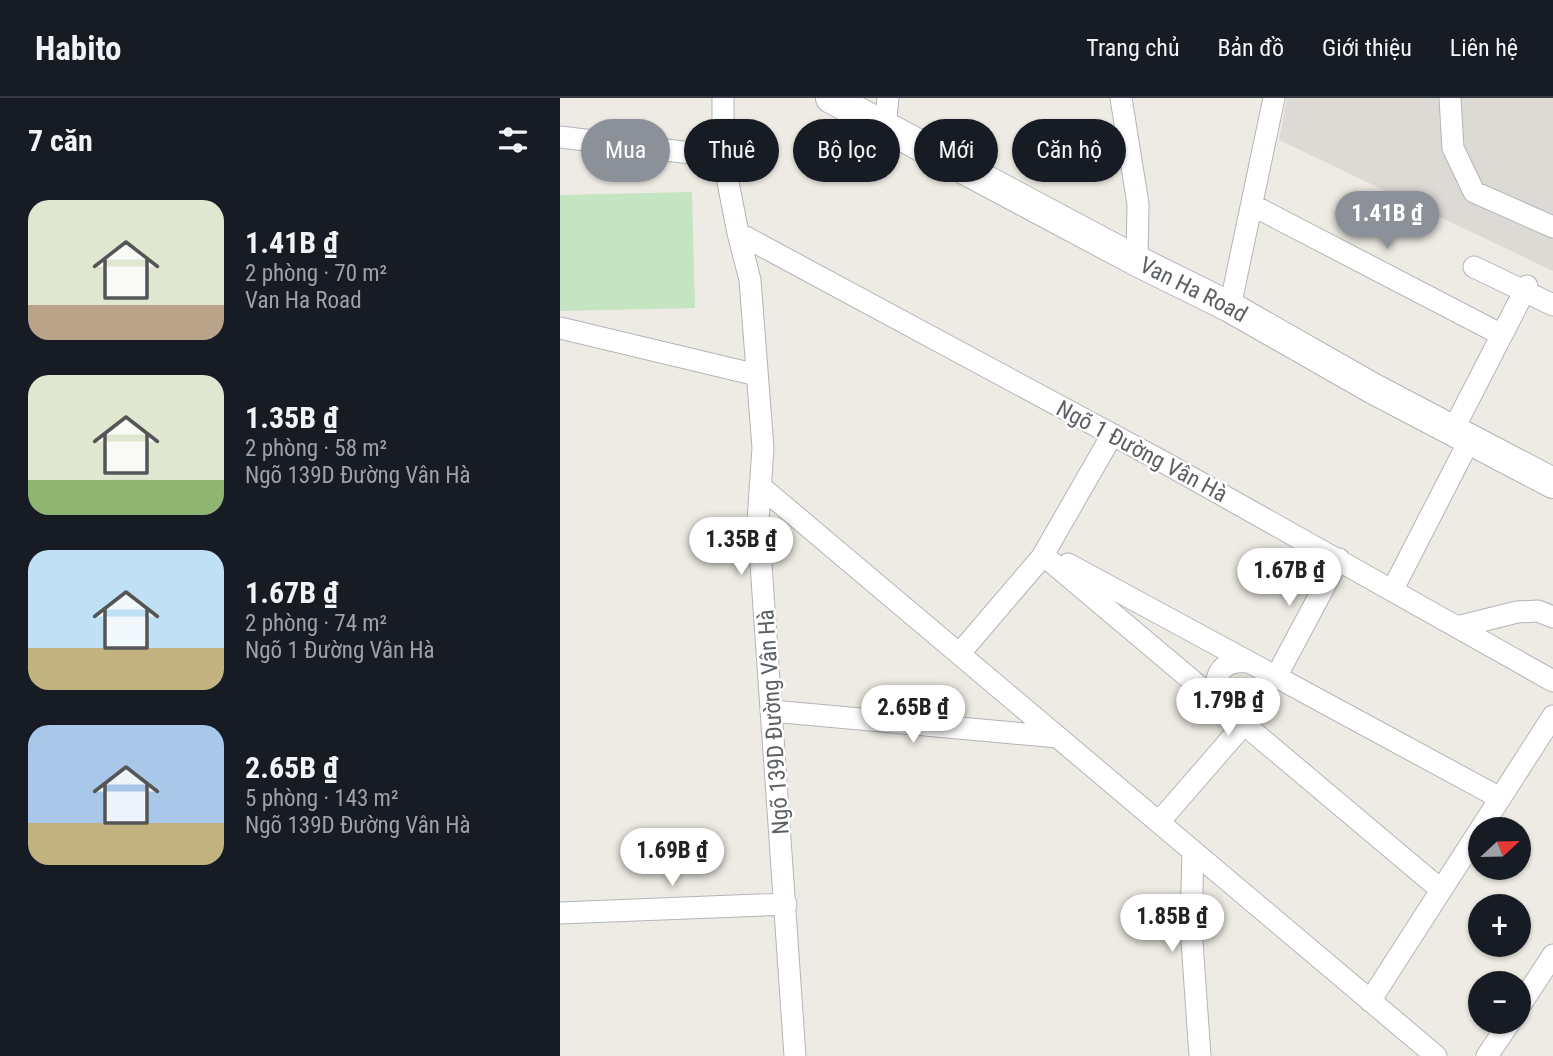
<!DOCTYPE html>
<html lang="vi">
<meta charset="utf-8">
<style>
body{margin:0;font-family:"Roboto Condensed",sans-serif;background:#242831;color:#f1f3f6;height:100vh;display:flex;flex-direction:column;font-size:26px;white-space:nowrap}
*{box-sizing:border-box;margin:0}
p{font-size:23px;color:#9ea1a6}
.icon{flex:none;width:38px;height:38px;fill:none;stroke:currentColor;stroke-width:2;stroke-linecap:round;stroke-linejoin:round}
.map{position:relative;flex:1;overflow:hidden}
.details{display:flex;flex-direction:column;background:#171b24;width:560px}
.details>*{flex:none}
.top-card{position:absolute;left:21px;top:21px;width:665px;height:63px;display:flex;gap:14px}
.needle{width:46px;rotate:68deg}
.fabs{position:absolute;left:908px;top:719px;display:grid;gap:14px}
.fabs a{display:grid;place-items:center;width:63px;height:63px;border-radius:50%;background:#171b24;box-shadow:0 2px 5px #0004;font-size:35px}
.price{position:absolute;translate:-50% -60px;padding:0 16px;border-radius:24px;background:#fff;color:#222;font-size:23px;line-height:46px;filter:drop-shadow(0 2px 4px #0008)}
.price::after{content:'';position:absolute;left:50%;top:42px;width:21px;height:16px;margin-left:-10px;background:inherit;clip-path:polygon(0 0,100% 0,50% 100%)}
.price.selected{background:#8c9099;color:#fff}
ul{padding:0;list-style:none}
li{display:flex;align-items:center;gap:21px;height:175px;padding:0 28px}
li span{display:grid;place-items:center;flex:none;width:196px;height:140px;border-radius:21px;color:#555}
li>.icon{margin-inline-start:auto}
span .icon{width:84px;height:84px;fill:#fffc;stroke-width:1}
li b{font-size:30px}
h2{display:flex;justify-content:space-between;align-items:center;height:84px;padding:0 28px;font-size:30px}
.tag{padding:0 24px;border-radius:32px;background:#171b24;box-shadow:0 2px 5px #0004;font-size:24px;line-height:63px}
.tag.selected{background:#8c9099;color:#fff}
header{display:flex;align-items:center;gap:42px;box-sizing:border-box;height:98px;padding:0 35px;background:#171b24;border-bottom:2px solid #363941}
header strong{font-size:33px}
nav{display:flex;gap:38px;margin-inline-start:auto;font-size:24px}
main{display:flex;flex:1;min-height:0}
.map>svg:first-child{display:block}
</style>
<header>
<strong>Habito</strong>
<nav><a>Trang chủ</a><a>Bản đồ</a><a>Giới thiệu</a><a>Liên hệ</a></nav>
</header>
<main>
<section class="details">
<h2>7 căn<svg class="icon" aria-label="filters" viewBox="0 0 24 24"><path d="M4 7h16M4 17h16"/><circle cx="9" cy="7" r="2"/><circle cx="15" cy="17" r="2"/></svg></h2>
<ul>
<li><span style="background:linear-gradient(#dfe7d0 75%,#b9a48a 0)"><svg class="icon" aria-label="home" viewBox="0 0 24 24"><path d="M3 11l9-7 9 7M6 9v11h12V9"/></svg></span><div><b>1.41B ₫</b><p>2 phòng · 70 m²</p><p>Van Ha Road</p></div></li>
<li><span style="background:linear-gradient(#dfe7d0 75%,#8fb573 0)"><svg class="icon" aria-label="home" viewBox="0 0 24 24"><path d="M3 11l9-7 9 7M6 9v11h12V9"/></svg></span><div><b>1.35B ₫</b><p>2 phòng · 58 m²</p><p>Ngõ 139D Đường Vân Hà</p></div></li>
<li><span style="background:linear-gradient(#bfe0f5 70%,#c2b280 0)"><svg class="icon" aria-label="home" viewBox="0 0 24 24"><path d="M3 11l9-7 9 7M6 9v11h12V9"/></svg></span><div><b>1.67B ₫</b><p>2 phòng · 74 m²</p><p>Ngõ 1 Đường Vân Hà</p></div></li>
<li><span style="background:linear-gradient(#a9c7e8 70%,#c2b280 0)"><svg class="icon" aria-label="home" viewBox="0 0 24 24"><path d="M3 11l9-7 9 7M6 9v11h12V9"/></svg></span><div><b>2.65B ₫</b><p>5 phòng · 143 m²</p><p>Ngõ 139D Đường Vân Hà</p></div></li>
</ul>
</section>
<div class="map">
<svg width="993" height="958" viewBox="0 0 993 958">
<rect width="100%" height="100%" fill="#eeebe4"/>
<!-- industrial -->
<path fill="#dddad6" d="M 727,0 L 993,0 L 993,173 L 719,42 Z"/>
<!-- green -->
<path fill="#c5e4c2" d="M 132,94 L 135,210 L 0,213 L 0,97 Z"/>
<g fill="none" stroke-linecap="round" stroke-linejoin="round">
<defs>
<path id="street" d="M 163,0 L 163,59 L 178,135 L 190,182 L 203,350 L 198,423 L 235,958
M 561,0 L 578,106 L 577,163
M 890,0 L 893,50 L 914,94 L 993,129
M 325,29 L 328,0
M 0,39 L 163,59
M 692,107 L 942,237
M 178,135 L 607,366 L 993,583
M 914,169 L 993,207
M 670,209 L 714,0
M 0,230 L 197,277
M 893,332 L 967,188
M 200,388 L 876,958
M 483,457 L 880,791
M 508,466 L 940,700
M 833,491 L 910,341
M 897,529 L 957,514 L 978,513 L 993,519
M 400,555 L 482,459 L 552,337
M 716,579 L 779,461
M 659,605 C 652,579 659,561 689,564
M 212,613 L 498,639
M 599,724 L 684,626
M 633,753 L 631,829 L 640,958
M 0,815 L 226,806
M 810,903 L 993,618
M 959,909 L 993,857
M 927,958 L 950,924"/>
<g id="secondary">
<path id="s1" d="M 271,0 L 577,163 L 670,209 L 812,290 L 993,385"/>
</g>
</defs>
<!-- street casing -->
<use href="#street" stroke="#b1b5b8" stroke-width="23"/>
<!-- secondary casing -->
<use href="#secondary" stroke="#b1b4b8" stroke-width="32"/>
<!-- street -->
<use href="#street" stroke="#fff" stroke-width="21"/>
<!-- secondary -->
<use href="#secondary" stroke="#fff" stroke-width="30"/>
</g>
<g text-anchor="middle" stroke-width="5" stroke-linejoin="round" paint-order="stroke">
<!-- street labels -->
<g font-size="23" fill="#5c6064" stroke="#fff">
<text dy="8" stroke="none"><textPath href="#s1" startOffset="410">Van Ha Road</textPath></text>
<text transform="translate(582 353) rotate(28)" y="8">Ngõ 1 Đường Vân Hà</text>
<text transform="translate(213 624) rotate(-94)" y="8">Ngõ 139D Đường Vân Hà</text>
</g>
</g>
</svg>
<div class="fabs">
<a><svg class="needle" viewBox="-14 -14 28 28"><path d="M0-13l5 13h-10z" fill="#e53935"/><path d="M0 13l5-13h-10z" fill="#9ea1a6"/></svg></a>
<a>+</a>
<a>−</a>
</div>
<b class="price selected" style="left:827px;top:153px">1.41B ₫</b>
<b class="price" style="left:181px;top:479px">1.35B ₫</b>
<b class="price" style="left:729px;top:510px">1.67B ₫</b>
<b class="price" style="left:668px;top:640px">1.79B ₫</b>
<b class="price" style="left:353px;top:647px">2.65B ₫</b>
<b class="price" style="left:112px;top:790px">1.69B ₫</b>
<b class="price" style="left:612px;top:856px">1.85B ₫</b>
<div class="top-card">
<a class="tag selected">Mua</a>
<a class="tag">Thuê</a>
<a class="tag">Bộ lọc</a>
<a class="tag">Mới</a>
<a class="tag">Căn hộ</a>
</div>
</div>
</main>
